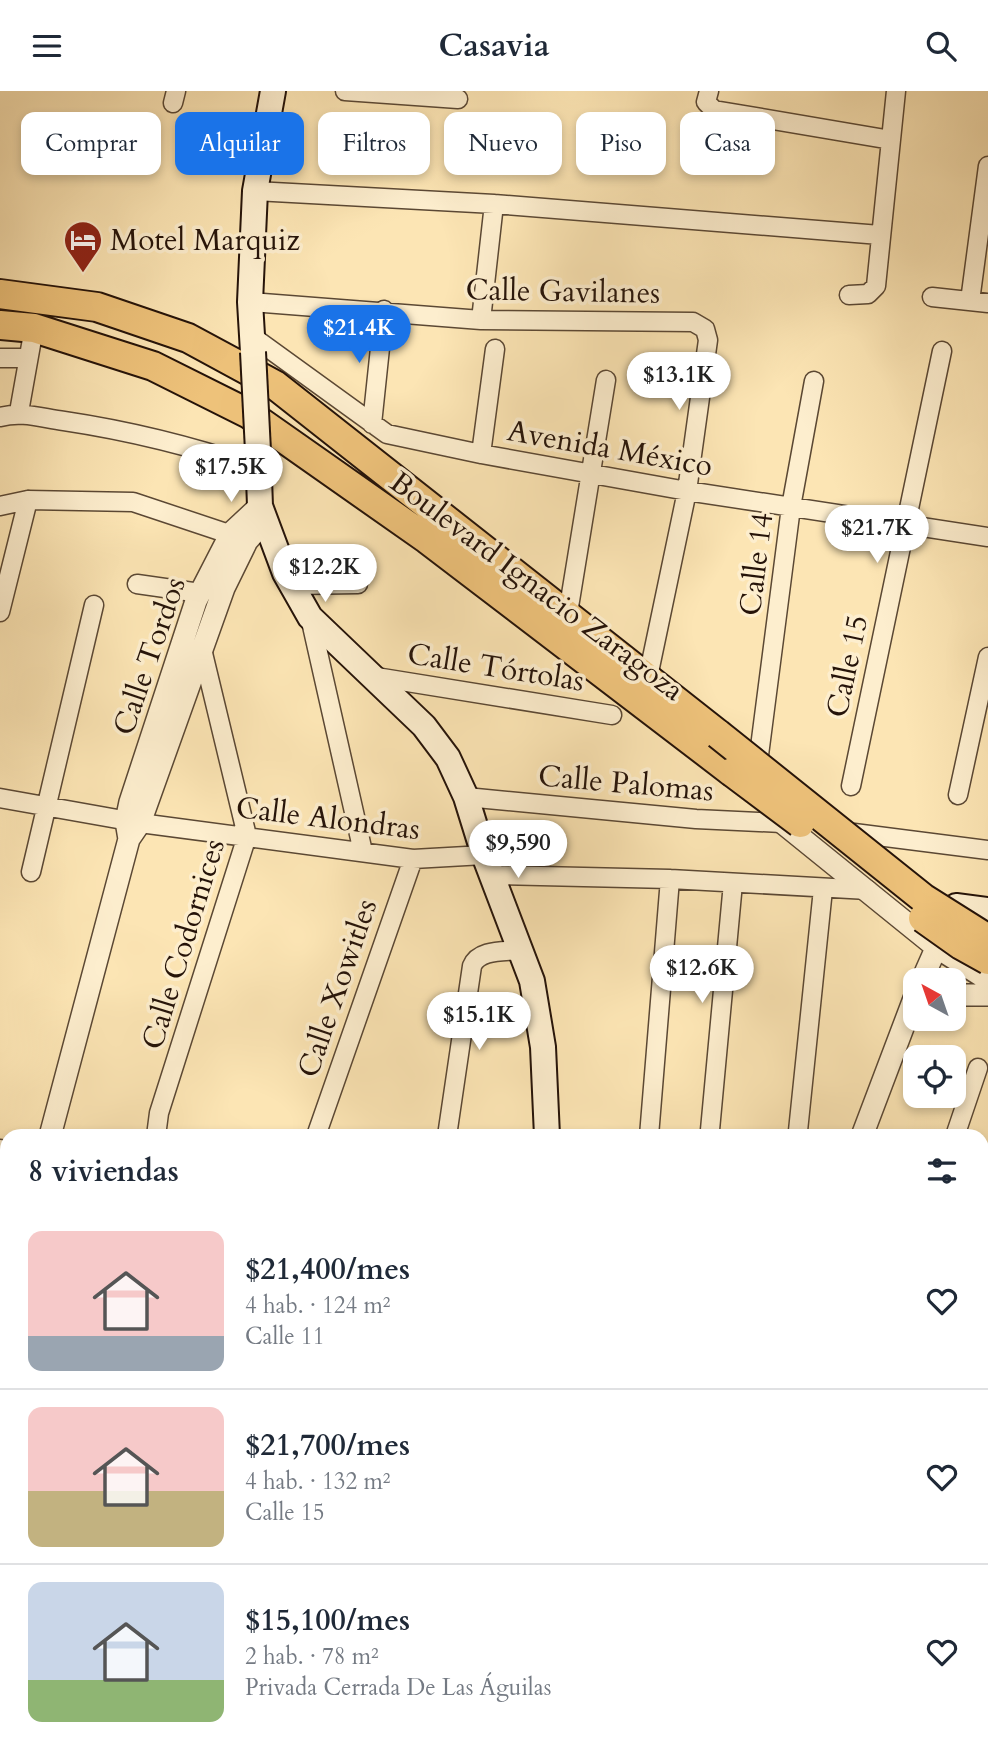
<!DOCTYPE html>
<html lang="es">
<meta charset="utf-8">
<style>
body{margin:0;font-family:Cardo,serif;background:#f2f2f3;color:#1f2937;height:100vh;display:flex;flex-direction:column;font-size:26px;white-space:nowrap}
*{box-sizing:border-box;margin:0}
p{font-size:23px;color:#747a83}
.icon{flex:none;width:38px;height:38px;fill:none;stroke:currentColor;stroke-width:2;stroke-linecap:round;stroke-linejoin:round}
.map{position:relative;flex:1;overflow:hidden}
.details{position:absolute;left:0px;top:1038px;width:989px;height:625px;display:flex;flex-direction:column;background:#fff;border-radius:21px 21px 0 0;box-shadow:0 4px 10px #0003}
.details>*{flex:none}
.top-card{position:absolute;left:21px;top:21px;width:947px;height:63px;display:flex;gap:14px}
.needle{width:46px;rotate:320deg}
.controls{position:absolute;left:903px;top:877px;display:grid;gap:14px}
.controls a{display:grid;place-items:center;width:63px;height:63px;border-radius:14px;background:#fff;box-shadow:0 4px 10px #0003;font-size:35px}
.price{position:absolute;translate:-50% -60px;padding:0 16px;border-radius:24px;background:#fff;color:#222;font-size:23px;line-height:46px;filter:drop-shadow(0 2px 4px #0008)}
.price::after{content:'';position:absolute;left:50%;top:42px;width:21px;height:16px;margin-left:-10px;background:inherit;clip-path:polygon(0 0,100% 0,50% 100%)}
.price.selected{background:#1a73e8;color:#fff}
ul{padding:0;list-style:none}
li{display:flex;align-items:center;gap:21px;height:175px;padding:0 28px}
li+li{border-top:2px solid #e0e1e3}
li span{display:grid;place-items:center;flex:none;width:196px;height:140px;border-radius:14px;color:#555}
li>.icon{margin-inline-start:auto}
span .icon{width:84px;height:84px;fill:#fffc;stroke-width:1}
li b{font-size:30px}
h2{display:flex;justify-content:space-between;align-items:center;height:84px;padding:0 28px;font-size:30px}
.chip{padding:0 24px;border-radius:14px;background:#fff;box-shadow:0 4px 10px #0003;font-size:24px;line-height:63px}
.chip.selected{background:#1a73e8;color:#fff}
header{display:flex;justify-content:space-between;align-items:center;height:91px;padding:0 28px;background:#fff;font-size:32px;font-weight:800}
.map>svg:first-child{display:block}
</style>
<header><svg class="icon" aria-label="menu" viewBox="0 0 24 24"><path d="M4 6h16M4 12h16M4 18h16"/></svg>Casavia<svg class="icon" aria-label="search" viewBox="0 0 24 24"><circle cx="10" cy="10" r="6"/><path d="M15 15l6 6"/></svg></header>
<div class="map">
<svg width="988" height="1662" viewBox="0 0 988 1662">
<rect width="100%" height="100%" fill="#fce5b4"/>
<filter id="stains"><feTurbulence type="fractalNoise" baseFrequency=".00286" numOctaves="4"/><feColorMatrix values="0 0 0 0 .2 0 0 0 0 .09 0 0 0 0 .02 0 0 0 .5 -.17"/></filter>
<radialGradient id="worn" r=".72"><stop offset=".6" stop-color="#630" stop-opacity="0"/><stop offset="1" stop-color="#630" stop-opacity=".3"/></radialGradient>
<g fill="none" stroke-linecap="round" stroke-linejoin="round">
<defs>
<path id="minor" d="M 345,0 L 458,8
M 709,0 L 706,11 L 714,19 L 891,49
M 173,12 L 176,0
M 255,100 L 494,113 L 880,144
M 849,204 L 868,203 L 876,195 L 896,0
M 932,206 L 988,212
M 970,210 L 988,75
M 250,211 L 481,229 L 693,231 L 705,238 L 708,249 L 687,400 L 648,586
M 481,229 L 494,113
M 253,246 L 387,343 L 481,363 L 687,400 L 988,446
M 0,267 L 28,267
M 19,321 L 34,237
M 0,326 C 22,320 41,327 64,330 C 131,340 195,356 259,378
M 372,333 L 384,219
M 481,363 L 495,258
M 0,415 L 28,409 L 133,411 L 241,447
M 137,493 L 200,502
M 292,494 L 358,493
M 0,521 L 28,409
M 568,522 L 606,289
M 310,526 L 363,761
M 370,585 L 612,624
M 759,664 L 791,416 L 814,290
M 851,695 L 942,260
M 958,704 L 988,566
M 466,706 L 696,728 L 782,732
M 0,707 L 140,732 L 413,768 L 484,764
M 854,742 L 988,759
M 31,781 L 94,514
M 492,784 L 670,788 L 868,799
M 710,1039 L 733,792
M 798,1040 L 823,798
M 156,1045 L 159,1022 L 247,745 L 202,558
M 316,1045 L 413,768
M 447,1045 L 472,875 C 479,858 504,861 520,859
M 649,1045 L 670,788
M 955,1045 L 978,977
M 0,1058 L 7,1070
M 0,1345 L 7,1358
M 982,1455 L 988,1458
M 982,1546 L 988,1549
M 0,1643 L 7,1654
M 327,1656 L 330,1662
M 532,1656 L 561,1662
M 900,1656 L 915,1662
M 382,1662 L 386,1656"/>
<path id="tertiary" d="M 779,729 L 936,856 L 988,889
M 129,748 L 126,730 L 130,711 L 196,510 L 231,442 L 260,415
M 922,889 L 941,846
M 954,904 L 988,904
M 50,1045 L 129,748 L 140,732 L 224,497 L 247,450 L 265,430
M 862,1045 L 915,905
M 0,1265 L 7,1232
M 165,1662 L 168,1656"/>
<path id="secondary" d="M 253,261 L 250,211 L 255,100 L 273,0
M 258,360 L 260,415 L 285,482 L 310,526 L 424,635 L 448,667 L 466,706 L 484,764 L 532,890 L 543,956 L 547,1045
M 956,815 L 988,819
M 740,1662 L 741,1656"/>
<path id="primary" d="M 0,203 L 97,216 L 188,247 L 275,294 L 718,643
M 0,234 L 34,237 L 153,275 L 249,323 L 427,448 L 732,681"/>
</defs>
<!-- minor casing -->
<use href="#minor" stroke="#5b4834" stroke-width="21"/>
<!-- tertiary casing -->
<use href="#tertiary" stroke="#5b4834" stroke-width="24"/>
<!-- secondary casing -->
<use href="#secondary" stroke="#251309" stroke-width="28"/>
<!-- primary casing -->
<use href="#primary" stroke="#251309" stroke-width="32"/>
<!-- minor -->
<use href="#minor" stroke="#fdeece" stroke-width="18"/>
<!-- tertiary -->
<use href="#tertiary" stroke="#fdeece" stroke-width="21"/>
<!-- secondary -->
<use href="#secondary" stroke="#fdeece" stroke-width="24"/>
<!-- primary -->
<use href="#primary" stroke="#eec27a" stroke-width="28"/>
<defs>
<path id="secondary-bridge" d="M 253,261 L 258,360"/>
<path id="primary-bridge" d="M 718,643 L 923,807 L 988,848
M 732,681 L 800,732
M 923,827 L 961,854 L 988,869"/>
</defs>
<!-- secondary-bridge casing -->
<use href="#secondary-bridge" stroke="#251309" stroke-width="28" stroke-linecap="butt"/>
<!-- primary-bridge casing -->
<use href="#primary-bridge" stroke="#251309" stroke-width="32" stroke-linecap="butt"/>
<!-- secondary-bridge -->
<use href="#secondary-bridge" stroke="#fdeece" stroke-width="24"/>
<!-- primary-bridge -->
<use href="#primary-bridge" stroke="#eec27a" stroke-width="28"/>
</g>
<!-- icons -->
<defs>
<symbol id="hotel-pin" viewBox="-11 -11 22 30"><path d="M0 17L-7.5 6A9.5 9.5 0 1 1 7.5 6Z" fill="#8f2418" stroke="#fdeece"/><path d="M-6-4.5h1.5V1H6V5H4.5V3h-9V5H-6ZM-4 0a1.8 1.8 0 1 1 3.6 0ZM.5 0V-2.5h3Q6-2.5 6 0Z" fill="#fff"/></symbol>
</defs>
<g fill-rule="evenodd">
<use href="#hotel-pin" x="61" y="127" width="44" height="60"/>
</g>
<g text-anchor="middle" stroke-width="7" stroke-linejoin="round" paint-order="stroke">
<!-- poi labels -->
<g font-size="30" fill="#251309" stroke="#fdeece" text-anchor="start">
<text x="110" y="159">Motel Marquiz</text>
</g>
<!-- street labels -->
<g font-size="30" fill="#251309" stroke="#fdeece">
<text transform="translate(563 200) rotate(1)" y="10">Calle Gavilanes</text>
<text transform="translate(610 357) rotate(10)" y="10">Avenida México</text>
<text transform="translate(756 473) rotate(-83)" y="10">Calle 14</text>
<text transform="translate(537 495) rotate(37)" y="10">Boulevard Ignacio Zaragoza</text>
<text transform="translate(149 565) rotate(-71)" y="10">Calle Tordos</text>
<text transform="translate(847 575) rotate(-78)" y="10">Calle 15</text>
<text transform="translate(496 576) rotate(9)" y="10">Calle Tórtolas</text>
<text transform="translate(626 692) rotate(5)" y="10">Calle Palomas</text>
<text transform="translate(328 727) rotate(7)" y="10">Calle Alondras</text>
<text transform="translate(183 853) rotate(-73)" y="10">Calle Codornices</text>
<text transform="translate(337 897) rotate(-71)" y="10">Calle Xowitles</text>
</g>
</g>
<rect width="100%" height="100%" filter="url(#stains)"/>
<rect width="100%" height="100%" fill="url(#worn)"/>
</svg>
<div class="controls">
<a><svg class="needle" viewBox="-14 -14 28 28"><path d="M0-13l5 13h-10z" fill="#e53935"/><path d="M0 13l5-13h-10z" fill="#747a83"/></svg></a>
<a><svg class="icon" aria-label="locate" viewBox="0 0 24 24"><circle cx="12" cy="12" r="6"/><path d="M12 2v4M12 18v4M2 12h4M18 12h4"/></svg></a>
</div>
<b class="price selected" style="left:359px;top:274px">$21.4K</b>
<b class="price" style="left:679px;top:321px">$13.1K</b>
<b class="price" style="left:231px;top:413px">$17.5K</b>
<b class="price" style="left:877px;top:474px">$21.7K</b>
<b class="price" style="left:325px;top:513px">$12.2K</b>
<b class="price" style="left:518px;top:789px">$9,590</b>
<b class="price" style="left:702px;top:914px">$12.6K</b>
<b class="price" style="left:479px;top:961px">$15.1K</b>
<div class="top-card">
<a class="chip">Comprar</a>
<a class="chip selected">Alquilar</a>
<a class="chip">Filtros</a>
<a class="chip">Nuevo</a>
<a class="chip">Piso</a>
<a class="chip">Casa</a>
</div>
<section class="details">
<h2>8 viviendas<svg class="icon" aria-label="filters" viewBox="0 0 24 24"><path d="M4 7h16M4 17h16"/><circle cx="9" cy="7" r="2"/><circle cx="15" cy="17" r="2"/></svg></h2>
<ul>
<li><span style="background:linear-gradient(#f6c9c9 75%,#9aa5b1 0)"><svg class="icon" aria-label="home" viewBox="0 0 24 24"><path d="M3 11l9-7 9 7M6 9v11h12V9"/></svg></span><div><b>$21,400/mes</b><p>4 hab. · 124 m²</p><p>Calle 11</p></div><svg class="icon" aria-label="heart" viewBox="0 0 24 24"><path d="M12 20l-8-8c-3-5 5-10 8-4 3-6 11-1 8 4z"/></svg></li>
<li><span style="background:linear-gradient(#f6c9c9 60%,#c2b280 0)"><svg class="icon" aria-label="home" viewBox="0 0 24 24"><path d="M3 11l9-7 9 7M6 9v11h12V9"/></svg></span><div><b>$21,700/mes</b><p>4 hab. · 132 m²</p><p>Calle 15</p></div><svg class="icon" aria-label="heart" viewBox="0 0 24 24"><path d="M12 20l-8-8c-3-5 5-10 8-4 3-6 11-1 8 4z"/></svg></li>
<li><span style="background:linear-gradient(#c9d6e8 70%,#8fb573 0)"><svg class="icon" aria-label="home" viewBox="0 0 24 24"><path d="M3 11l9-7 9 7M6 9v11h12V9"/></svg></span><div><b>$15,100/mes</b><p>2 hab. · 78 m²</p><p>Privada Cerrada De Las Águilas</p></div><svg class="icon" aria-label="heart" viewBox="0 0 24 24"><path d="M12 20l-8-8c-3-5 5-10 8-4 3-6 11-1 8 4z"/></svg></li>
</ul>
</section>
</div>
